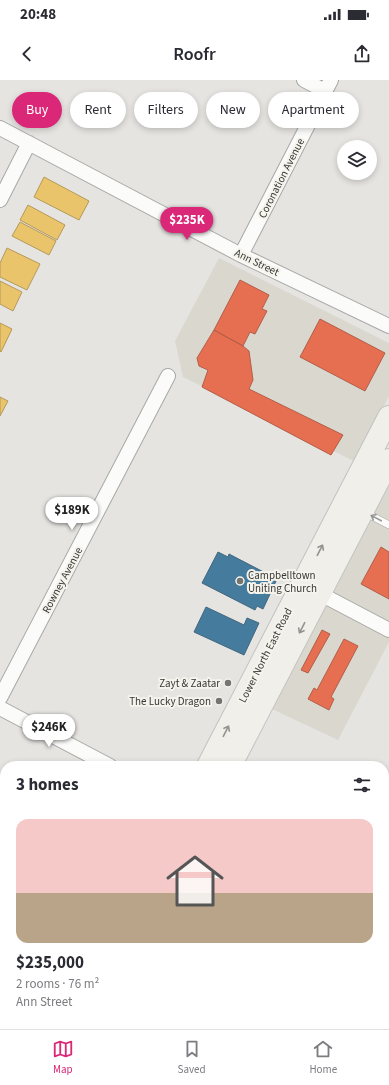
<!DOCTYPE html>
<meta charset="utf-8">
<style>
body{margin:0;font-family:"Source Sans 3",sans-serif;background:#f7f7f7;color:#2b2b33;height:100vh;display:flex;flex-direction:column;font-size:15px;white-space:nowrap}
*{box-sizing:border-box;margin:0}
p{font-size:13px;color:#7c7c81}
.icon{flex:none;width:22px;height:22px;fill:none;stroke:currentColor;stroke-width:2;stroke-linecap:round;stroke-linejoin:round}
.map{position:relative;flex:1;overflow:hidden}
.drawer{position:absolute;left:0px;top:681px;width:389px;height:268px;display:flex;flex-direction:column;background:#fff;border-radius:16px 16px 0 0;box-shadow:0 2px 6px #0003}
.drawer>*{flex:none}
.banner{position:absolute;left:12px;top:12px;width:365px;height:36px;display:flex;gap:8px}
.fabs{position:absolute;left:337px;top:60px;display:grid;gap:8px}
.fabs a{display:grid;place-items:center;width:40px;height:40px;border-radius:50%;background:#fff;box-shadow:0 2px 6px #0003;font-size:20px}
.price{position:absolute;translate:-50% -34px;padding:0 9px;border-radius:14px;background:#fff;color:#222;font-size:13px;line-height:26px;filter:drop-shadow(0 1px 2px #0008)}
.price::after{content:'';position:absolute;left:50%;top:24px;width:12px;height:9px;margin-left:-6px;background:inherit;clip-path:polygon(0 0,100% 0,50% 100%)}
.price.active{background:#db2777;color:#fff}
ul{padding:0;list-style:none}
li{display:grid;align-content:center;gap:8px;height:212px;padding:0 16px}
li+li{border-top:1px solid #e1e1e2}
li span{display:grid;place-items:center;height:124px;border-radius:12px;color:#555}
li>.icon{margin-inline-start:auto}
span .icon{width:72px;height:72px;fill:#fffc;stroke-width:1}
li b{font-size:17px}
h2{display:flex;justify-content:space-between;align-items:center;height:48px;padding:0 16px;font-size:17px}
.tag{padding:0 14px;border-radius:18px;background:#fff;box-shadow:0 2px 6px #0003;font-size:14px;line-height:36px}
.tag.active{background:#db2777;color:#fff}
.status{display:flex;justify-content:space-between;align-items:center;height:28px;padding:0 20px;background:#fff;direction:ltr}
.status svg{height:11px;fill:currentColor}
header{display:flex;justify-content:space-between;align-items:center;height:52px;padding:0 16px;background:#fff;font-size:18px;font-weight:600}
.dock{display:flex;justify-content:space-around;align-items:center;height:56px;border-top:1px solid #e1e1e2;background:#fff;font-size:11px;color:#7c7c81}
.dock a{display:grid;justify-items:center;gap:2px}
.dock .active{color:#db2777}
.map>svg:first-child{display:block}
</style>
<div class="status"><b>20:48</b><svg viewBox="0 0 49 12"><path d="M0 12V9h3v3zM5 12V6h3v6zM10 12V3h3v9zM15 12V0h3v12zM26 1h20v11H26zM47 4h2v5h-2z"/></svg></div>
<header><svg class="icon" aria-label="back" viewBox="0 0 24 24"><path d="M15 5l-7 7 7 7"/></svg>Roofr<svg class="icon" aria-label="share" viewBox="0 0 24 24"><path d="M12 15V3M7 8l5-5 5 5M5 13v7h14v-7"/></svg></header>
<div class="map">
<svg width="389" height="949" viewBox="0 0 389 949">
<rect width="100%" height="100%" fill="#e5e4e1"/>
<!-- built -->
<path fill="#d9d7ce" d="M 219,178 L 389,263 L 389,316 L 356,382 L 183,297 L 175,261 Z
M 389,406 L 389,562 L 338,660 L 272,629 Z"/>
<!-- homes -->
<path fill="#e9c46a" stroke="#b49a5a" d="M 44,97 L 89,121 L 79,140 L 34,117 Z
M 28,125 L 65,145 L 57,160 L 20,140 Z
M 20,142 L 56,161 L 49,175 L 12,156 Z
M 7,168 L 40,184 L 27,210 L 0,197 L 0,183 Z
M 0,201 L 22,212 L 13,231 L 0,224 Z
M 0,243 L 12,249 L 1,272 L 0,271 Z
M 0,317 L 8,321 L 0,336 Z"/>
<!-- shops -->
<path fill="#e76f51" stroke="#b25e48" d="M 240,200 L 269,215 L 262,229 L 267,231 L 255,254 L 250,252 L 243,266 L 214,250 Z
M 320,239 L 385,273 L 365,311 L 300,277 Z
M 214,250 L 243,266 L 249,271 L 253,300 L 249,309 L 343,355 L 331,375 L 202,307 L 208,290 L 199,286 L 197,278 Z
M 381,467 L 389,472 L 389,519 L 361,504 Z
M 322,550 L 330,554 L 308,593 L 301,590 Z
M 344,559 L 358,566 L 331,617 L 334,619 L 329,630 L 308,619 L 314,608 L 317,610 Z"/>
<!-- public -->
<path fill="#457b9d" stroke="#41677e" d="M 218,472 L 228,477 L 229,474 L 277,499 L 263,529 L 257,526 L 255,530 L 202,503 Z
M 206,527 L 244,545 L 247,538 L 259,543 L 244,575 L 194,552 Z"/>
<g fill="none" stroke-linecap="round" stroke-linejoin="round">
<defs>
<path id="service" d="M 364,432 L 389,445
M 338,944 L 340,946"/>
<path id="minor" d="M 304,0 L 325,11
M 0,48 L 241,175 L 389,246
M 0,120 L 29,63
M 241,175 L 331,0
M 313,510 L 389,550
M 0,618 L 168,296
M 0,628 L 110,686
M 384,862 L 389,864"/>
<path id="primary" d="M 208,686 L 389,337
M 230,686 L 389,380
M 70,949 L 73,944
M 93,949 L 95,944"/>
</defs>
<!-- service casing -->
<use href="#service" stroke="#a8a8a6" stroke-width="8"/>
<!-- minor casing -->
<use href="#minor" stroke="#a8a8a6" stroke-width="16"/>
<!-- primary casing -->
<use href="#primary" stroke="#c2c2c1" stroke-width="24"/>
<!-- service -->
<use href="#service" stroke="#fbfbfa" stroke-width="7"/>
<!-- minor -->
<use href="#minor" stroke="#fbfbfa" stroke-width="14"/>
<!-- primary -->
<use href="#primary" stroke="#f0efea" stroke-width="22"/>
</g>
<!-- one-way arrows -->
<defs><path id="oneway-shaft" d="M-6 0H5M1.5-3L5.5 0L1.5 3" fill="none" stroke-width="1.6" stroke-linecap="round" stroke-linejoin="round"/></defs>
<use stroke="#999997" href="#oneway-shaft" transform="translate(376 438) rotate(-152)"/>
<g stroke="#94938f">
<use href="#oneway-shaft" transform="translate(320 470) rotate(-63)"/>
<use href="#oneway-shaft" transform="translate(302 548) rotate(117)"/>
<use href="#oneway-shaft" transform="translate(226 651) rotate(-63)"/>
</g>
<!-- markers -->
<g fill="#747471" stroke="#f4f3ec" stroke-width="1.5">
<circle cx="240" cy="501" r="4"/>
<circle cx="228" cy="603" r="4"/>
<circle cx="219" cy="621" r="4"/>
</g>
<g text-anchor="middle" stroke-width="4" stroke-linejoin="round" paint-order="stroke">
<!-- street labels -->
<g font-size="11" fill="#373734" stroke="#f4f3ec">
<text transform="translate(281 98) rotate(-63)" y="4">Coronation Avenue</text>
<text transform="translate(257 182) rotate(26)" y="4">Ann Street</text>
<text transform="translate(62 500) rotate(-62)" y="4">Rowney Avenue</text>
<text transform="translate(265 575) rotate(-63)" y="4">Lower North East Road</text>
</g>
<!-- poi labels -->
<g font-size="11" fill="#373734" stroke="#f4f3ec" text-anchor="end">
<text x="248" y="499" text-anchor="start">Campbelltown<tspan x="248" dy="13">Uniting Church</tspan></text>
<text x="220" y="607">Zayt &amp; Zaatar</text>
<text x="211" y="625">The Lucky Dragon</text>
</g>
</g>
</svg>
<div class="fabs">
<a><svg class="icon" aria-label="layers" viewBox="0 0 24 24"><path d="M12 4l9 5-9 5-9-5zM3 14l9 5 9-5"/></svg></a>
</div>
<b class="price active" style="left:187px;top:161px">$235K</b>
<b class="price" style="left:72px;top:451px">$189K</b>
<b class="price" style="left:49px;top:668px">$246K</b>
<div class="banner">
<a class="tag active">Buy</a>
<a class="tag">Rent</a>
<a class="tag">Filters</a>
<a class="tag">New</a>
<a class="tag">Apartment</a>
</div>
<section class="drawer">
<h2>3 homes<svg class="icon" aria-label="filters" viewBox="0 0 24 24"><path d="M4 7h16M4 17h16"/><circle cx="9" cy="7" r="2"/><circle cx="15" cy="17" r="2"/></svg></h2>
<ul>
<li><span style="background:linear-gradient(#f6c9c9 60%,#b9a48a 0)"><svg class="icon" aria-label="home" viewBox="0 0 24 24"><path d="M3 11l9-7 9 7M6 9v11h12V9"/></svg></span><div><b>$235,000</b><p>2 rooms · 76 m²</p><p>Ann Street</p></div></li>
</ul>
</section>
</div>
<nav class="dock">
<a class="active"><svg class="icon" aria-label="map" viewBox="0 0 24 24"><path d="M3 6l6-2 6 2 6-2v14l-6 2-6-2-6 2zM9 4v14M15 6v14"/></svg>Map</a>
<a><svg class="icon" aria-label="saved" viewBox="0 0 24 24"><path d="M7 4h10v16l-5-4-5 4z"/></svg>Saved</a>
<a><svg class="icon" aria-label="home" viewBox="0 0 24 24"><path d="M3 11l9-7 9 7M6 9v11h12V9"/></svg>Home</a>
</nav>
